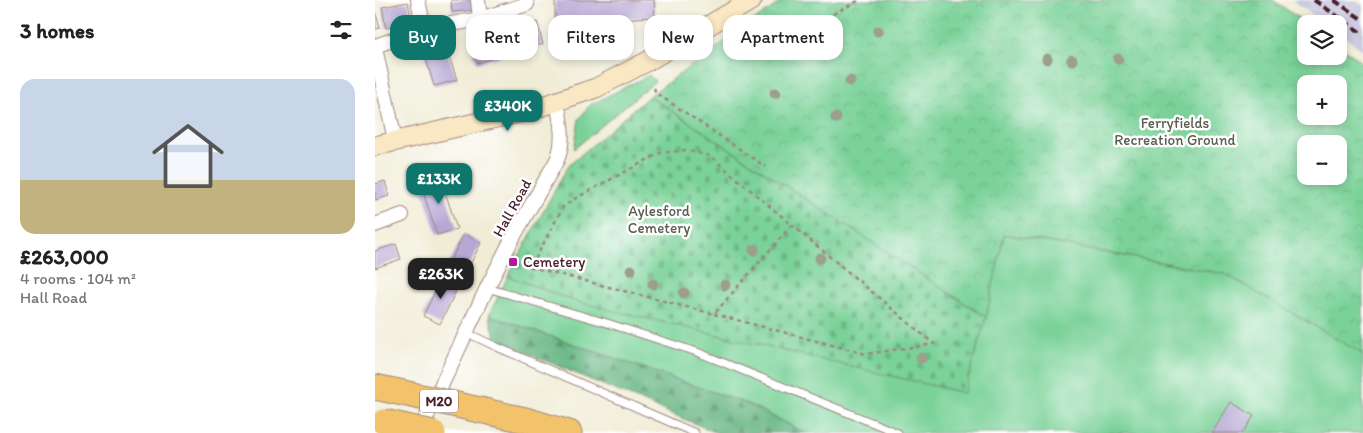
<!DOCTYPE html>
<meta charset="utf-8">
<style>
body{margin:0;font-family:Itim,sans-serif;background:#f2f2f2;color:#222;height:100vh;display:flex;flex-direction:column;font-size:19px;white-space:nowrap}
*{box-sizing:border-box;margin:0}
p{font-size:16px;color:#767676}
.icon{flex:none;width:28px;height:28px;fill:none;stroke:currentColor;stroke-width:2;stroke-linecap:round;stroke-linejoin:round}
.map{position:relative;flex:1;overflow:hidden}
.sheet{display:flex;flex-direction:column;background:#fff;width:375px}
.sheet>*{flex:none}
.top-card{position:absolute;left:15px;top:15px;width:475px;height:45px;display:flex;gap:10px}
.tools{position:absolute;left:922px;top:15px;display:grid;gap:10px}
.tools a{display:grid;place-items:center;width:50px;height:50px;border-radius:10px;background:#fff;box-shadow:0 2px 8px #0003;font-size:25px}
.price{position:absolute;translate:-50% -42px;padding:0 11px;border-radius:10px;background:#0f766e;color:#fff;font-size:16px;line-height:32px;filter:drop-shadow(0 1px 2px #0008)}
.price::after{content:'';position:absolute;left:50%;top:30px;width:15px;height:11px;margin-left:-8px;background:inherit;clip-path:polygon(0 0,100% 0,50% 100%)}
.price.on{background:#222;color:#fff}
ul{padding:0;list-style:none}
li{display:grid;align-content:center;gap:10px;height:265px;padding:0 20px}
li span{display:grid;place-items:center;height:155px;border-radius:15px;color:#555}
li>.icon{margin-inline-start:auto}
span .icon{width:90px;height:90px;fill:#fffc;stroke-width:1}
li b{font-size:21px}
h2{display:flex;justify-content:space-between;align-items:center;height:60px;padding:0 20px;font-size:21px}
.pill{padding:0 18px;border-radius:15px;background:#fff;box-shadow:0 2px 8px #0003;font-size:18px;line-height:45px}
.pill.on{background:#0f766e;color:#fff}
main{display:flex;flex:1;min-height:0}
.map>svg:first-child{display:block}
</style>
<main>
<section class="sheet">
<h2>3 homes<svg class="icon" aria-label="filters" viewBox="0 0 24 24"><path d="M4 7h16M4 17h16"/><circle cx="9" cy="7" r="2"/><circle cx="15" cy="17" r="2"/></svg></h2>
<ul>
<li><span style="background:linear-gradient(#c9d6e8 65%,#c2b280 0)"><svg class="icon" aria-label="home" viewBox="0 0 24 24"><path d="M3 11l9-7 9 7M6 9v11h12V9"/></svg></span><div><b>£263,000</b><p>4 rooms · 104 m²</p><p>Hall Road</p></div></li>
</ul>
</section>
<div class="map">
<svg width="988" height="433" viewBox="0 0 988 433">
<defs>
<pattern id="forest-firs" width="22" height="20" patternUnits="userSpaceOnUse" patternTransform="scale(1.25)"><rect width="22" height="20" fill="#63b480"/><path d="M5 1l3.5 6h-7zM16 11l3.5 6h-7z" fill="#549269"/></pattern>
<pattern id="cemetery-stones" width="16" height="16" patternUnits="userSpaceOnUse" patternTransform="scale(1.25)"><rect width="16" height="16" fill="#7ad298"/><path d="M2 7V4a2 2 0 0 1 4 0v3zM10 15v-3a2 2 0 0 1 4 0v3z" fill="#6bb483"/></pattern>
<pattern id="park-crowns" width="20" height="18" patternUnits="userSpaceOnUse" patternTransform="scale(1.25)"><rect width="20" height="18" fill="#7ad298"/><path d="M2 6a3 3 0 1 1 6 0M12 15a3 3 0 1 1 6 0" fill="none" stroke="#6bb483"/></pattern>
</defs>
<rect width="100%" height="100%" fill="#fff"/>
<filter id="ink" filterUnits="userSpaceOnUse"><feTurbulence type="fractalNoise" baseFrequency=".02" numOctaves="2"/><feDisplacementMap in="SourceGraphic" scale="10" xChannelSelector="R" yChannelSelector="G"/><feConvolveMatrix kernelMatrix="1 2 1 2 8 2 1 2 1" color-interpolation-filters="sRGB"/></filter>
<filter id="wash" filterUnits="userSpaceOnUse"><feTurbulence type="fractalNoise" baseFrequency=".0096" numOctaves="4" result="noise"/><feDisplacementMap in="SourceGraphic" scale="20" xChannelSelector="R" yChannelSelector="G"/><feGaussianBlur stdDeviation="1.12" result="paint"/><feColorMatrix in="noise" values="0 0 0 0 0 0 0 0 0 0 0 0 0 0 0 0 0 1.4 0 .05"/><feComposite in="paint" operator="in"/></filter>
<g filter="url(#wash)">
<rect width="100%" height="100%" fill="#f0ecd5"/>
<!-- industrial -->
<path fill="#c2c2dc" d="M 917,0 L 979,0 L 988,6 L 988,50 L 964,33 L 964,24 L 951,24 Z"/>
<!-- grass -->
<path fill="#7ad298" stroke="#627862" d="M 274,75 L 280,81 L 199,149 L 204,119 L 215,105 Z
M 628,234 L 850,274 L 988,354 L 988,433 L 431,433 L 373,404 L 114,315 L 133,276 L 202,302 L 611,317 Z"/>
<!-- forest -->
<path fill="url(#forest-firs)" stroke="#566a56" d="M 114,315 L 373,404 L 431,433 L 342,433 L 121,340 Z"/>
<!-- cemetery -->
<path fill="url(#cemetery-stones)" stroke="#627862" d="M 274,96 L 611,317 L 589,393 L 202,302 L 133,276 L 193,166 Z"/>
<!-- park -->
<path fill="url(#park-crowns)" stroke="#627862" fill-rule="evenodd" d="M 408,0 L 898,0 L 932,24 L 931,56 L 964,56 L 964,45 L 988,63 L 988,354 L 850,274 L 629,234 L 611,317 L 274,96 ZM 931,84 L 964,84 L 964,116 L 931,116 ZM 931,144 L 964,144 L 964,176 L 931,176 Z"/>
<g id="blocks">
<!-- building -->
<path fill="#b6a7d4" d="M 76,0 L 101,0 L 102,10 L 77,12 Z
M 197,0 L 279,0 L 280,17 L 180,22 L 180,1 Z
M 33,2 L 37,23 L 11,28 L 7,7 Z
M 0,10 L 5,28 L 0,29 Z
M 162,22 L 168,44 L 102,63 L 95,42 Z
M 67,34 L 82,80 L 59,86 L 46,42 Z
M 65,176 L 82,229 L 62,235 L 45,182 Z
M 10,181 L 14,196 L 0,200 L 0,184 Z
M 89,234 L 106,243 L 86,282 L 69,273 Z
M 21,244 L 26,259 L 0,268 L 0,251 Z
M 67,277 L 84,285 L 65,324 L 48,316 Z
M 856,402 L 879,416 L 868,433 L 837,433 Z"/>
</g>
</g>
<g filter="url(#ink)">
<use href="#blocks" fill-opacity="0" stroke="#9d8680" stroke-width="1"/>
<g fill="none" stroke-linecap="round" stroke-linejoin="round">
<defs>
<path id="lane" d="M 112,288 L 232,323 L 322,352 L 523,433
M 90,332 L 122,347 L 320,433"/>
<path id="street" d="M 43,0 L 49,29
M 103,0 L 105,19
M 0,46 L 49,29 L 105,19 L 152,4
M 0,48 L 20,140
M 0,225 L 27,215
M 44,433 L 112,288 L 136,241 L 182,160 C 190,141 186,122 182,102"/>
<path id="secondary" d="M 0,146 L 156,110 L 221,88 L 273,61 L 377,0"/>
<path id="highway" d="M 0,387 L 19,391
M 109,411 L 150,420 L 194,433"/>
</defs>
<!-- lane casing -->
<use href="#lane" stroke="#9d8680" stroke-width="9"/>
<!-- street casing -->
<use href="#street" stroke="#9d8680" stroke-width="16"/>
<!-- secondary casing -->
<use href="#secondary" stroke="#9d8680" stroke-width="21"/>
<!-- highway casing -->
<use href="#highway" stroke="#9d8680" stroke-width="27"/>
<!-- path -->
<path stroke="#9d8680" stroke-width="2.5" stroke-dasharray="4 4" stroke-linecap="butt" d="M 458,14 L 485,0
M 279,88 L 281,93 L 391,167
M 140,262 L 156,267 L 339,314 L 417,225 L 335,156 L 311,150 L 285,153 L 201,198 L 188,207 L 156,267
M 339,314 L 491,354 L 559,344 L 417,225"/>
<!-- lane -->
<use href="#lane" stroke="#fff" stroke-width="7"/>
<!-- street -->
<use href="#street" stroke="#fff" stroke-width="14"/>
<!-- secondary -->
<use href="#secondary" stroke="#fae7c3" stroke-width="19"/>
<!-- highway -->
<use href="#highway" stroke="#f2c36a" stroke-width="25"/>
<!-- rail -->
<path stroke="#4a1f2b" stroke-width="4" stroke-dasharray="8 4" stroke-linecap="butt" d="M 939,0 L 988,34
M 959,0 L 988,20"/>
<defs>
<path id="highway-bridge" d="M 19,391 L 109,411
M 9,422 L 58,433"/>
</defs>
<!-- highway-bridge casing -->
<use href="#highway-bridge" stroke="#9d8680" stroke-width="27" stroke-linecap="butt"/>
<!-- highway-bridge -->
<use href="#highway-bridge" stroke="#f2c36a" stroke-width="25"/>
</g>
<!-- trees -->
<g fill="#9e9e8c">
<circle cx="503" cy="31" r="5.5"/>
<circle cx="672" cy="59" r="5.5"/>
<circle cx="743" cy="59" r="5.5"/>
<circle cx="697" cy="60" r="5.5"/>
<circle cx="475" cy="81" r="5.5"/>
<circle cx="400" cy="93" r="5.5"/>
<circle cx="461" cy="118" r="5.5"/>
<circle cx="379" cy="250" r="5.5"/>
<circle cx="445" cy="258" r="5.5"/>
<circle cx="256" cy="270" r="5.5"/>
<circle cx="278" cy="284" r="5.5"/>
<circle cx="350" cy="285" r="5.5"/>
<circle cx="309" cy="293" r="5.5"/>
<circle cx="546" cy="358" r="5.5"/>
</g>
</g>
<!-- markers -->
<rect fill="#b5179e" stroke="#fff" stroke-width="2" x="133" y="257" width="10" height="10" rx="2.5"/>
<g text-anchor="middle" stroke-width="5" stroke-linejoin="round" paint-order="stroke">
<!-- shield labels -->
<rect fill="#fff" stroke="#80626b" stroke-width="1" x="45" y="389.5" width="38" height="23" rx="4"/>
<g font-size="14" font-weight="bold" fill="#4a1f2b">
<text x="64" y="406">M20</text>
</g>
<!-- park labels -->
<g font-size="15" fill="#5b5e51" stroke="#fff">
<text x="800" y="128">Ferryfields<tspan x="800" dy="17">Recreation Ground</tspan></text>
<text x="284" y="216">Aylesford<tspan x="284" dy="17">Cemetery</tspan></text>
</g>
<!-- street labels -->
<g font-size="15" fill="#4a1f2b" stroke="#fff">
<text transform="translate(137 208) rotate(-61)" y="5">Hall Road</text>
</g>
<!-- poi labels -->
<g font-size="15" fill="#4a1f2b" stroke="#fff" text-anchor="start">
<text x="148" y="267">Cemetery</text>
</g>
</g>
</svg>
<div class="tools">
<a><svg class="icon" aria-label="layers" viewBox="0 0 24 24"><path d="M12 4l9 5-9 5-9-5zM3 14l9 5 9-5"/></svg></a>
<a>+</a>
<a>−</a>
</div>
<b class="price" style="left:133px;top:132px">£340K</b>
<b class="price" style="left:64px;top:205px">£133K</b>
<b class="price on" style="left:66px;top:300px">£263K</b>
<div class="top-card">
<a class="pill on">Buy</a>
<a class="pill">Rent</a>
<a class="pill">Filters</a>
<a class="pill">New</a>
<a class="pill">Apartment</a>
</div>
</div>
</main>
